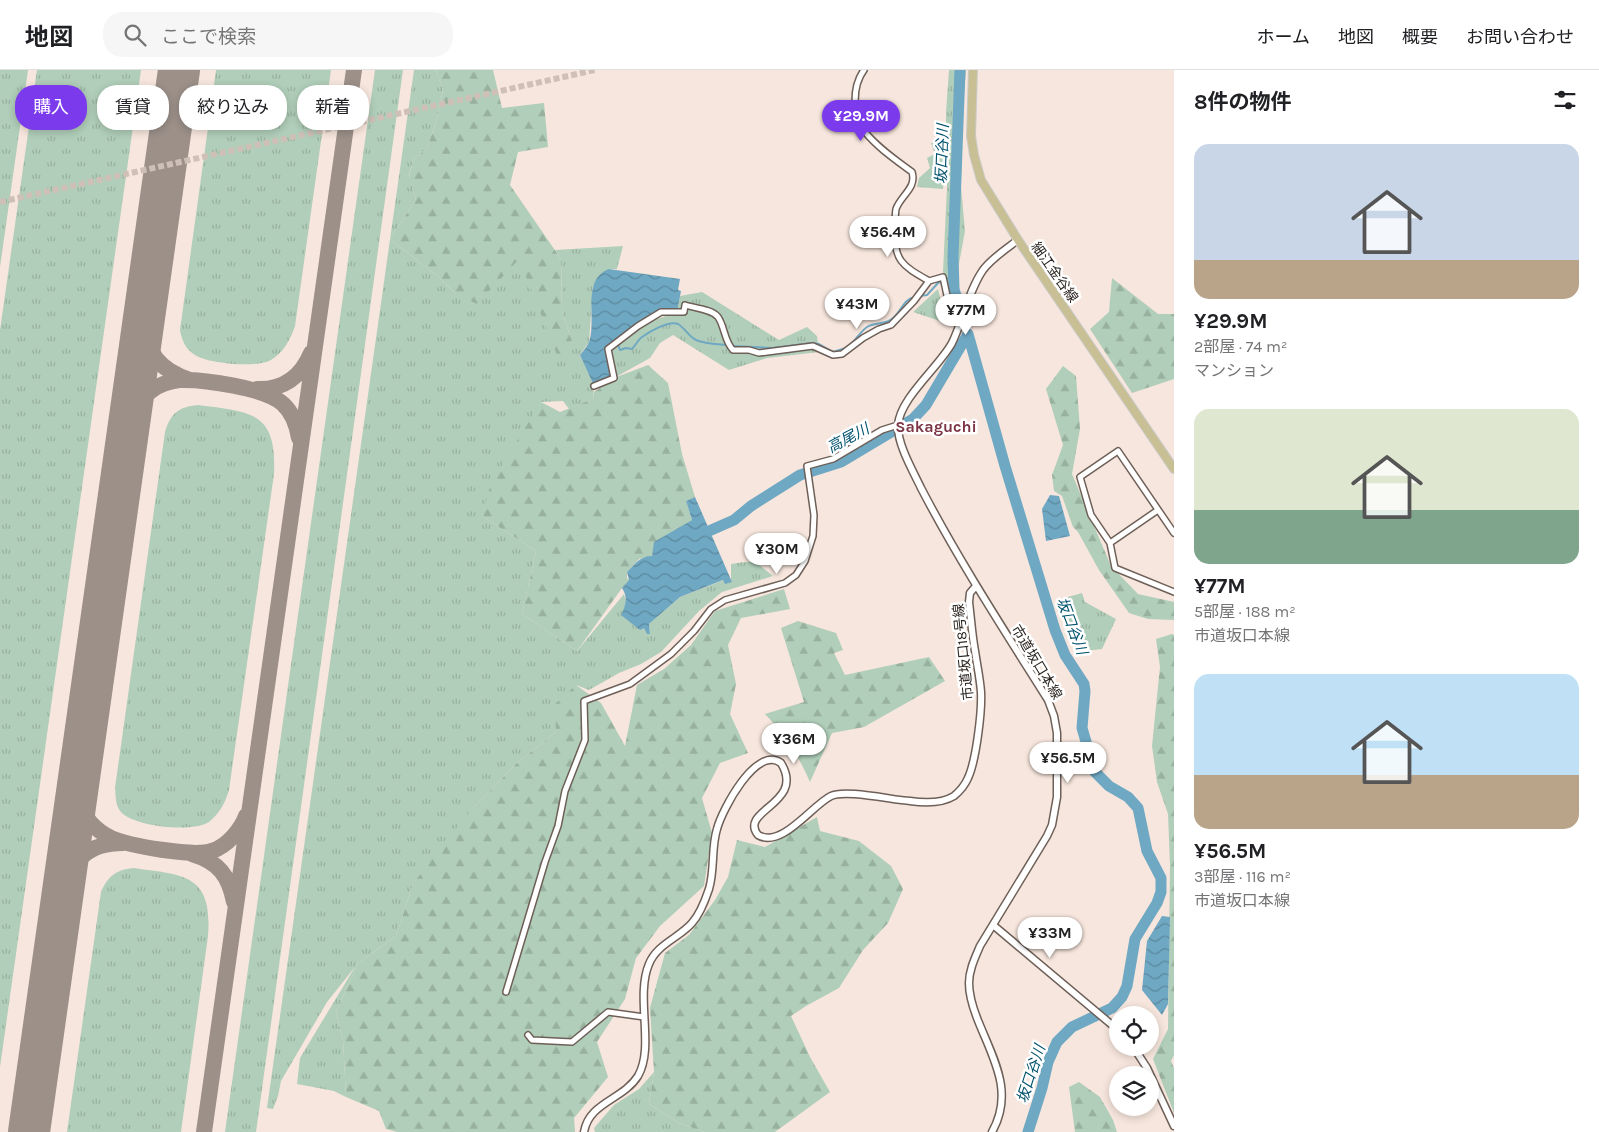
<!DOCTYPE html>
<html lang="ja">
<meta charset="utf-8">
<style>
body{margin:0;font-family:Karla,"Noto Sans JP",sans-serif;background:#f6f6f6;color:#202124;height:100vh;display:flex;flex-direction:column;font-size:19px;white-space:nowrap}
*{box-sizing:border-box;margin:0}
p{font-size:16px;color:#757577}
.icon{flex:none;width:28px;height:28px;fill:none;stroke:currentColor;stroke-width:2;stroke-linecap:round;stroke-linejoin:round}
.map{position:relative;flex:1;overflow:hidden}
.panel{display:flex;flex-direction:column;background:#fff;width:425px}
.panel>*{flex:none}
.top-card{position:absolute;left:15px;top:15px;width:475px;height:45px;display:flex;gap:10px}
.fabs{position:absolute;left:1109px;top:936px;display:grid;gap:10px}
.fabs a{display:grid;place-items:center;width:50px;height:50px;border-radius:50%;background:#fff;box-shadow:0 2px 8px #0003;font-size:25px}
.price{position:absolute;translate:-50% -42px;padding:0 11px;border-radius:18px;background:#fff;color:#222;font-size:16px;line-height:32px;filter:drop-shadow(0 1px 2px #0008)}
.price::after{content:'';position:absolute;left:50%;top:30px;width:15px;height:11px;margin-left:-8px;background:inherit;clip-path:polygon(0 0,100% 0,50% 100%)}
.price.on{background:#7c3aed;color:#fff}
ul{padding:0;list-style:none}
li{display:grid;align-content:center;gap:10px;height:265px;padding:0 20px}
li span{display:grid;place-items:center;height:155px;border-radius:15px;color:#555}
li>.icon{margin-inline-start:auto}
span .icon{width:90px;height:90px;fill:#fffc;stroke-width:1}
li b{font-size:21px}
h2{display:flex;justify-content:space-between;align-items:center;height:60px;padding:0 20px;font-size:21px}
.chip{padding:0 18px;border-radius:20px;background:#fff;box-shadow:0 2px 8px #0003;font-size:18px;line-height:45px}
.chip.on{background:#7c3aed;color:#fff}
header{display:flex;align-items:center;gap:30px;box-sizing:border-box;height:70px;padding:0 25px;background:#fff;border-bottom:1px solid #e0e0e0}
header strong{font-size:24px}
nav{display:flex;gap:28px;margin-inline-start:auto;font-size:18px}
.search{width:350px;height:45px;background:#f6f6f6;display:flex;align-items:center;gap:12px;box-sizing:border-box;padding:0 18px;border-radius:20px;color:#757577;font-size:19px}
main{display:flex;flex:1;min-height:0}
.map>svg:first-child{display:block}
</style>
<header>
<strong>地図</strong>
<div class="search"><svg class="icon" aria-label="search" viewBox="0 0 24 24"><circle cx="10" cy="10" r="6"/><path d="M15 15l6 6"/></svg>ここで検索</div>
<nav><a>ホーム</a><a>地図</a><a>概要</a><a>お問い合わせ</a></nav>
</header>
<main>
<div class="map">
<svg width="1174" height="1062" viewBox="0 0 1174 1062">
<defs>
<pattern id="grass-tufts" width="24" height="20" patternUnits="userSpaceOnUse" patternTransform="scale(1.25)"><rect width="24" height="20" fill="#b0ceb9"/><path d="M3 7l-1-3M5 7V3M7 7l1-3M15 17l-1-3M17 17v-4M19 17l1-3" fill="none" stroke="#98b19f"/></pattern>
<pattern id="forest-firs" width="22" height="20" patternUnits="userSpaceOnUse" patternTransform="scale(1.25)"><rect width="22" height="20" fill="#b0ceb9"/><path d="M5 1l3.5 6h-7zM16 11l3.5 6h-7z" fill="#98b19f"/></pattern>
<pattern id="water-waves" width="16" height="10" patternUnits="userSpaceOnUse" patternTransform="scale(1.25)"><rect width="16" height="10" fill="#6fa8c3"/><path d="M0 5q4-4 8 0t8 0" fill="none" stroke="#5b899e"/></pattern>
</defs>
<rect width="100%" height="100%" fill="#f7e6dd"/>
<!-- grass -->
<path fill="url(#grass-tufts)" d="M 0,0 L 28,0 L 0,197 Z
M 37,0 L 141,0 L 0,997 L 0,260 Z
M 216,0 L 331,0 L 295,256 C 290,270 284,282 271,290 C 257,298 209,294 195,285 C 185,279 182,270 180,260 Z
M 375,0 L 403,0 L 256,1062 L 225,1062 Z
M 414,0 L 436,0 L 443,20 L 436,52 L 427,78 L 413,90 L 409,106 L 416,129 L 390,169 L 440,208 L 456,224 L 519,188 L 573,274 L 562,242 L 561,189 L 555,180 L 623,176 L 617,199 L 609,199 L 593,217 L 589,272 L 580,285 L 594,316 L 593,329 L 569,339 L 563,331 L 541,332 L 482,446 L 536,481 L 522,544 L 577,581 L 624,524 L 626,532 L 626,536 L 644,557 L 647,564 L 650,563 L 649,554 L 680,527 L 724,510 L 731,512 L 731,494 C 754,490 755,491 773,506 L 722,522 L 699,541 L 661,582 L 641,594 L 619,603 L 589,620 L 576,615 L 556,662 L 517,693 L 476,735 L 413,814 L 396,866 L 358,893 L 336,942 L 343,970 L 346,1027 L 334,1021 L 297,1014 L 300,988 L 355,897 L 327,932 L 281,1011 L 278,1026 L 273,1039 L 267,1038 Z
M 949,0 L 966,0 L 962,52 L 961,117 L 965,161 L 958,199 L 957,226 L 951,229 L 943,202 L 947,117 L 946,83 L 943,119 L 917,117 L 919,108 L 930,98 L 927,88 L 935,84 L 931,73 L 946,74 L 946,43 Z
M 938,219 L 946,253 L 913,242 Z
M 702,222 L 779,270 L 807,257 L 817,266 L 819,282 L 767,288 L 729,300 L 673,265 L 660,273 L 650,288 L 614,308 L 611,277 L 638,256 L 677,242 L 680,226 Z
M 198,335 C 251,342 277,341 274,404 L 229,720 C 225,733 220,743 209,752 C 192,763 133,757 120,741 C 115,734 116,726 115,718 L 165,362 C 171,343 178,337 198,335 Z
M 1082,523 L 1085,532 L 1116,549 L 1102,579 L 1077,582 L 1061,529 Z
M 133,798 C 184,805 213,804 208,866 L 181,1062 L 67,1062 L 101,822 C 108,806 116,800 133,798 Z
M 654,1002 L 649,1034 L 679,1053 L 704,1062 L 595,1062 L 594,1058 L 614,1035 L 639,1019 Z"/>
<!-- forest -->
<path fill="url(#forest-firs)" d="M 436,0 L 493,0 L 502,38 L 544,33 L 548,77 L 518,82 L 510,115 L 561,189 L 562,242 L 573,274 L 560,292 L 519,189 L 477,234 L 456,224 L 440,208 L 390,169 L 416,129 L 409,107 L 413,90 L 427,78 L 436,52 L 443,20 Z
M 1112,208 L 1158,244 L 1174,244 L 1174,309 L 1132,323 L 1090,259 L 1109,242 Z
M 648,295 L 668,313 L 682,384 L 695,427 L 686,431 L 692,450 L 655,472 L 652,486 L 639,489 L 627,502 L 627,508 L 629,510 L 622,518 L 577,581 L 522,544 L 536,481 L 482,446 L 491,413 L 541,332 L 560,342 L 593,329 L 594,322 L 614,308 Z
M 1063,296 L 1076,306 L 1080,359 L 1072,404 L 1111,496 L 1138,524 L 1174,532 L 1174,550 L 1148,549 L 1129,543 L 1099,500 L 1078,462 L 1073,457 L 1062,426 L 1054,421 L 1052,405 L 1063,375 L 1046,319 Z
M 784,519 L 790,539 L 741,548 L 728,575 L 736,614 L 730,644 L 748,683 L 720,693 L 702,728 L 712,763 L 704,816 L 660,856 L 636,888 L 625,929 L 597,972 L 608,1007 L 574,1048 L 575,1062 L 397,1062 L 386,1059 L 379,1041 L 346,1027 L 343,970 L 336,942 L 358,893 L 396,866 L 413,814 L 440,777 L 476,735 L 517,693 L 556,662 L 555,634 L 576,615 L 601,633 L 625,676 L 637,615 L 664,599 L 691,575 L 715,541 Z
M 798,551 L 836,563 L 843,580 L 834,583 L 845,605 L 929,587 L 945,611 L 864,657 L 832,663 L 810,712 C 799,686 784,664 765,644 L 804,632 L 781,558 Z
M 1172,564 L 1174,565 L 1174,985 L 1171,991 L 1174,998 L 1174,1043 L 1153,989 L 1168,959 L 1170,795 L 1168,744 L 1157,712 L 1152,676 L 1160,597 L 1156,569 Z
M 817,747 L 820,761 L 859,771 L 891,796 L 903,819 L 888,853 L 863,880 L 839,918 L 806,936 L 791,946 L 810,987 L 830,1022 L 775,1062 L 704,1062 L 679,1053 L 649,1034 L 654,1002 L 650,938 L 665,883 L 689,865 L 715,830 L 728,807 L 737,770 L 765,777 Z
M 1079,1012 L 1100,1027 L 1113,1050 L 1117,1062 L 1075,1062 L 1069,1017 Z"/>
<!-- water -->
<path fill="url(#water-waves)" d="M 609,199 L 680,209 L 678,220 L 681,221 L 677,242 L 661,242 L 608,279 L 614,308 L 594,316 L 580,285 C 583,281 587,277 589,272 C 597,250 581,209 609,199 Z
M 1050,425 L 1059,426 L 1070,466 L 1046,471 L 1042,439 Z
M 695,427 L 732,512 L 725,514 L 723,510 L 680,527 L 649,554 L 650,564 L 647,564 L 644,558 L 640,560 L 621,545 C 626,535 628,527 622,518 L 629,510 L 627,502 C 635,494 640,486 652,486 L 654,472 L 692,450 L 686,431 Z
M 1162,846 L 1170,847 L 1168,934 L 1162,945 L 1142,920 L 1147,871 Z"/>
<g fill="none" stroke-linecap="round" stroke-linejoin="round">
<!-- stream -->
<path stroke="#6fa8c3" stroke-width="2" d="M 920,226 L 927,225 L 938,213 L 951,207 L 954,156
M 617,272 L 620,280 L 626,278 L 632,279 C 635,276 638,270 642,267 C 649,262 669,250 678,254 C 685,258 688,266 696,270 C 706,274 717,274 727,275
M 850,275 C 856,270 860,262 867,257 C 875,252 886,255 893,248 C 902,241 903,229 915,227
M 732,276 L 772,278 L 812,273 L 819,274 L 833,282 L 846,278"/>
<!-- river -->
<path stroke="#6fa8c3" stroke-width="11" d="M 957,229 L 954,219 L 953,187 L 960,0
M 968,264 L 1005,396 L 1055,560 L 1065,585 L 1084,614 L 1085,621 L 1082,658 L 1095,702 L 1109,716 L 1128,727 L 1138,738 L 1147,781 L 1161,808 L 1161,822 L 1157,833 L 1135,869 L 1127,916 L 1122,927 L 1112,938 L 1072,957 L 1057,972 L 1048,992 L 1042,1018 L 1028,1062
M 709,461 L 734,450 L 751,436 L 800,405 L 841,392 L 913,349 L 926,335 L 968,264"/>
<!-- taxiway -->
<path stroke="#9c9089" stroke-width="16" d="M 144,249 C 145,282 159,300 190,310
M 257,319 C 283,320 301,307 311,283
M 129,356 C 134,343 138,329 151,321 C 158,315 170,311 179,310 C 203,309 266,318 283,334 C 293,343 297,356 299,368
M 79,709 C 80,724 80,740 90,752 C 96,759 103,764 111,768 C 130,776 193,787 212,781 C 227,776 241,760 246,746
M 192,784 C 219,792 229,806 234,832
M 63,822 C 73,790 87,773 123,773
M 204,1062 L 354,0"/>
<!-- runway -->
<path stroke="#9c9089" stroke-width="42" d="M 29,1062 L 179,0"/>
<!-- tertiary-tunnel -->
<path stroke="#cebfb7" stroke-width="6" stroke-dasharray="6 3" stroke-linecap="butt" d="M 0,132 L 595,0"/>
<defs>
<path id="minor" d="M 864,0 C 852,16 852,46 865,62 C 878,78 896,90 912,102 C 917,118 901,125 896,139 C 895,145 895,153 895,158 C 893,191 903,196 929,211
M 594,316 L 614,308 L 608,279 L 638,256 L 661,242 L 684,242 L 685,235 C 694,238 712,239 718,247 C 725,257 724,271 733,280 L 749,280 L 759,283 L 813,276 L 833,285 L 842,284 L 863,268 L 879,259 L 891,255 L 914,231 L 929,211 L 943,207 L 949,235 L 966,239
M 1174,463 L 1118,381 L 1080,407 L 1091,445 L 1110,473 L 1115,498 L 1174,522
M 1110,473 L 1158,440
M 506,922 L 545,792 L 558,756 L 565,721 L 585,670 L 584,631 L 630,614 L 671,584 L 694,561 L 711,539 L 725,530 L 785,513 L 796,505 L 805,491 L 813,466 L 814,445 L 807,396 L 833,389 L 882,360 L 898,355
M 528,965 L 532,970 L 572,972 L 608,942 L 644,947"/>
<path id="tertiary" d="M 993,855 L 1118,960
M 1134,978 L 1147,998 L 1174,1056
M 584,1062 C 589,1032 623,1030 638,1006 C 655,977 635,927 649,894 C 657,874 679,868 692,853 C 700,844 705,831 709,819 C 715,799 711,778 717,759 C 722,740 756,675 781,693 C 806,734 738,740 758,765 C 782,779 812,735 831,726 C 845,719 892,730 910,731 C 924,733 941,734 954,726 C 960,721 965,715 968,708 C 976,691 982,642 981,622 C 980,608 977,595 975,581 C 972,565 971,548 969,532 L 970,523 L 976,516
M 992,1062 C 1014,1023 994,990 979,953 C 974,941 969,927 969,913 C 969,900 975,888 980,876 L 1047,766 L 1052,755 L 1057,727 L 1057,663 L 1054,646 L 1048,630 C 1004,560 959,491 921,418 C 913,401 897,374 898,355 C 900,328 939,297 952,273 C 963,250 969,220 983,200 C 992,188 1006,179 1018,170"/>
<path id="primary" d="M 973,0 L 971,66 L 974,85 L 981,110 L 1018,170 L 1174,399"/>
</defs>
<!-- minor casing -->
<use href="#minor" stroke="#6e6058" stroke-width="8"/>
<!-- tertiary casing -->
<use href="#tertiary" stroke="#6e6058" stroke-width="9"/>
<!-- primary casing -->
<use href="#primary" stroke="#cccbca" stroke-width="10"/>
<!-- minor -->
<use href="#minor" stroke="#fff" stroke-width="5"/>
<!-- tertiary -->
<use href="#tertiary" stroke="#fff" stroke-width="6"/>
<!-- primary -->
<use href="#primary" stroke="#c8bf94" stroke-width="8"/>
</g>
<g text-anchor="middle" stroke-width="5" stroke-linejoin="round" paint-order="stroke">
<!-- street labels -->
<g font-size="14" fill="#2b2521" stroke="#fff">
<text transform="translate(1055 202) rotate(55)" y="5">細江金谷線</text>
<text transform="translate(963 582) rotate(-96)" y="5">市道坂口18号線</text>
<text transform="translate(1037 592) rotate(59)" y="5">市道坂口本線</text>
</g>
<!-- water labels -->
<g font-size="15" font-style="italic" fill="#00526e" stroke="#fff">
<text transform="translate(942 84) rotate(-88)" y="5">坂口谷川</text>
<text transform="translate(848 368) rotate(-28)" y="5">高尾川</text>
<text transform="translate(1072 556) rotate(69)" y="5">坂口谷川</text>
<text transform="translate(1031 1004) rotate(-72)" y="5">坂口谷川</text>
</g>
<!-- quarter labels -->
<g font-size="16" font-weight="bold" fill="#7b3445" stroke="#fff">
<text x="936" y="362">Sakaguchi</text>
</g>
</g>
</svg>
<div class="fabs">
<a><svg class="icon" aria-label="locate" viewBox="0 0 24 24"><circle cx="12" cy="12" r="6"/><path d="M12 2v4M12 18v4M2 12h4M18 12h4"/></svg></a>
<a><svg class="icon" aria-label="layers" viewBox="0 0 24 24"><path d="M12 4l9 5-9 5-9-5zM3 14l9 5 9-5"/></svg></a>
</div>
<b class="price on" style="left:861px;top:72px">¥29.9M</b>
<b class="price" style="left:888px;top:188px">¥56.4M</b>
<b class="price" style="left:857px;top:260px">¥43M</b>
<b class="price" style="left:966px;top:266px">¥77M</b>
<b class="price" style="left:777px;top:505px">¥30M</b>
<b class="price" style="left:794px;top:695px">¥36M</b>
<b class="price" style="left:1068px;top:714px">¥56.5M</b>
<b class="price" style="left:1050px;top:889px">¥33M</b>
<div class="top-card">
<a class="chip on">購入</a>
<a class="chip">賃貸</a>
<a class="chip">絞り込み</a>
<a class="chip">新着</a>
</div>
</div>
<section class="panel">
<h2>8件の物件<svg class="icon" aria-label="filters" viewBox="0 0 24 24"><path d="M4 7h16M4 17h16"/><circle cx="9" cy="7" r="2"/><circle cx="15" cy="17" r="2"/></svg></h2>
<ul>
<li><span style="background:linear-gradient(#c9d6e8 75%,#b9a48a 0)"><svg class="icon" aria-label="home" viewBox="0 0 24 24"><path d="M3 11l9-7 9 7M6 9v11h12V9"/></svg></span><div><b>¥29.9M</b><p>2部屋 · 74 m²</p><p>マンション</p></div></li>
<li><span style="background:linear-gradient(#dfe7d0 65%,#7fa58c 0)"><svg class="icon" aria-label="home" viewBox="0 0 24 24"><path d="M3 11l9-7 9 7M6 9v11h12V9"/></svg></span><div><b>¥77M</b><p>5部屋 · 188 m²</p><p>市道坂口本線</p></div></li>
<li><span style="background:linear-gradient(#bfe0f5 65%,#b9a48a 0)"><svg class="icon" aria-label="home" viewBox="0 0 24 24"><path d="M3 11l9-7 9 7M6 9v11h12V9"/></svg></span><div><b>¥56.5M</b><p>3部屋 · 116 m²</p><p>市道坂口本線</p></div></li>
</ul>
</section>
</main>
